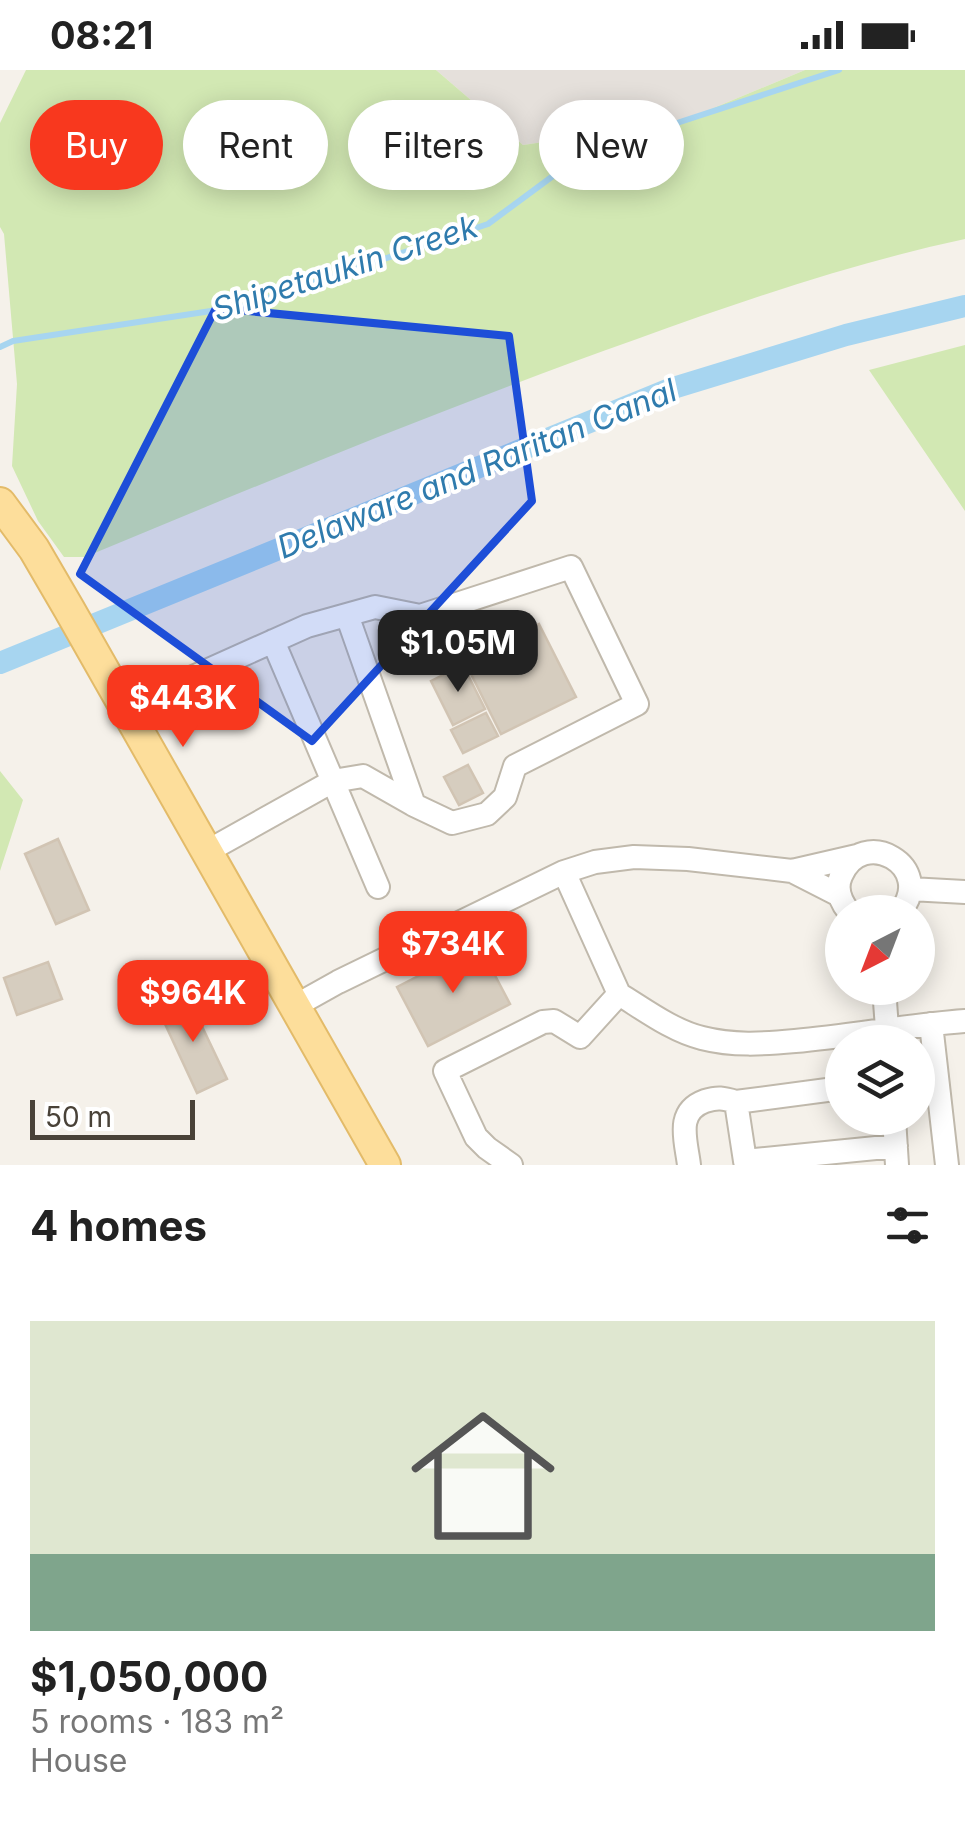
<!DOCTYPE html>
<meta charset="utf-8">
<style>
body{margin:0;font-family:Inter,sans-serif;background:#f6f6f6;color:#222;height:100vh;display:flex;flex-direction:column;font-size:38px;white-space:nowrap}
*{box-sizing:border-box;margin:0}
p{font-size:32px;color:#767676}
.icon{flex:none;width:55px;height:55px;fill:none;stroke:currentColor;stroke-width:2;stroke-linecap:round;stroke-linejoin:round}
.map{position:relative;height:1095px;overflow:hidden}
.sheet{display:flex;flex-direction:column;background:#fff;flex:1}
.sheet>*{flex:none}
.guide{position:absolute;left:30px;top:30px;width:905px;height:90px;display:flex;gap:20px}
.needle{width:65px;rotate:222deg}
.controls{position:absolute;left:825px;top:825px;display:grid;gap:20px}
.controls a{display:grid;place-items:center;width:110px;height:110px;border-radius:50%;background:#fff;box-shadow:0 5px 25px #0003;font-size:50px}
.scale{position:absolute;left:30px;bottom:25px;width:165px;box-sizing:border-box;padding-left:10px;border:5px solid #494238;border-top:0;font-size:28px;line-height:35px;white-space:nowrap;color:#494238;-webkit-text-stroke:8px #fff;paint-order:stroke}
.price{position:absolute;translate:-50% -85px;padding:0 22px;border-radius:20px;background:#f8381e;color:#fff;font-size:32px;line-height:65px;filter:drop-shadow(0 2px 5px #0008)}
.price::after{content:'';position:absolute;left:50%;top:60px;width:30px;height:22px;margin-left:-15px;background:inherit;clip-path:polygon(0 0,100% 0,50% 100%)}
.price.current{background:#222;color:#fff}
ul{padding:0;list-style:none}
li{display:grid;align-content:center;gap:20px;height:530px;padding:0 30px}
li+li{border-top:2px solid #e0e0e0}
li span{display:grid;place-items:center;height:310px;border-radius:0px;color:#555}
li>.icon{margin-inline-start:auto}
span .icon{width:180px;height:180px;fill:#fffc;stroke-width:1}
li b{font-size:42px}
h2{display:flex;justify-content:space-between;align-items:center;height:120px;padding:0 30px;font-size:42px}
.pill{padding:0 35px;border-radius:45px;background:#fff;box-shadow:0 5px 25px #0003;font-size:35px;line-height:90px}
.pill.current{background:#f8381e;color:#fff}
.status{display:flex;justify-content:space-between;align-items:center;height:70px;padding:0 50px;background:#fff;direction:ltr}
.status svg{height:28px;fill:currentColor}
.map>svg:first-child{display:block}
</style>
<div class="status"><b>08:21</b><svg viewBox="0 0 49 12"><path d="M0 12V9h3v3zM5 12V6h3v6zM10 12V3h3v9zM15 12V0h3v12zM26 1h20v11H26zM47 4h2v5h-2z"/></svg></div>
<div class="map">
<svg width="965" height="1095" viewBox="0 0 965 1095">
<rect width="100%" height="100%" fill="#f5f1ea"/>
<!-- industrial -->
<path fill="#e5e0db" d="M 436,0 L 805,0 L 680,52 L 523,75 Z"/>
<!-- green -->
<path fill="#d2e8b3" d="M 26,0 L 436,0 L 523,75 L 680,52 L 805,0 L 965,0 L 965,169 C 853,193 745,230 637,269 C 451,335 268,411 85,487 L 64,487 L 38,451 L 12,396 L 17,314 L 4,164 L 0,157 L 0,53 Z
M 965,275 L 965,441 L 869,300 Z
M 0,701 L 23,730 L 0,801 Z"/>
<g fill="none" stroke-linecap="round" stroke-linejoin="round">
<!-- stream -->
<path stroke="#a7d5f0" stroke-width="6" d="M 0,277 L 13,271 L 244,236 L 488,154 L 561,100 L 680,52 L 839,0"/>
<!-- canal -->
<path stroke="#a7d5f0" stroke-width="22" d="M 0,593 L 670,319 L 846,265 L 965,236"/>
</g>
<!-- building -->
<path fill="#d6cdbf" stroke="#d1c4b3" stroke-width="2.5" d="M 539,554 L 576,627 L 501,664 L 465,592 Z
M 463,595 L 485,639 L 453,655 L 431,611 Z
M 486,643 L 498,666 L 463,683 L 451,660 Z
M 468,695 L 483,723 L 459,735 L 444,707 Z
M 58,769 L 89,840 L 56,854 L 25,784 Z
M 479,875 L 510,934 L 428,976 L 397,917 Z
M 48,892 L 62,929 L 17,945 L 4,908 Z
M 188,927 L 227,1009 L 197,1023 L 159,941 Z"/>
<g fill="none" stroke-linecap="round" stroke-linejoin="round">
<defs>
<path id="minor" d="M 347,545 L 414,735
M 273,571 L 378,817
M 124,638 L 307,556 L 375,537 L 420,546 L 571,497 L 637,634 L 515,696 L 505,727 L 487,744 L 452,753 L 414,735 L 363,706 L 333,711 L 206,782
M 792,801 L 857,786
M 910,819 L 965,822
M 849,842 C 841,832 835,819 841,806 C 862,754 937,797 900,842
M 884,918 L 888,972
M 619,924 C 645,940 673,961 702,968 C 733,976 763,974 795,971 C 852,966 908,955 965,951
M 295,936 L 338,912 L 564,802 L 595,792 L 634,787 L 688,789 L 792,801 L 839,825
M 931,954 L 947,1095
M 842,1018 L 736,1032 L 745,1091 L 896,1076
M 894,1048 L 897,1095
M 511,1095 L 487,1078 L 476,1067 L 445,1001 L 543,952 L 554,951 L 580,967 L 619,924 L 564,802
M 689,1095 C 686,1070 675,1042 705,1031 C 718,1027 723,1028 736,1032"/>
<path id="major" d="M 0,433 L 34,479 L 69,539 L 385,1095"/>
</defs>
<!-- minor casing -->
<use href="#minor" stroke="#c0b9ac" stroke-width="26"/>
<!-- major casing -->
<use href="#major" stroke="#e3bb69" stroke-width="34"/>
<!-- minor -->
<use href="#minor" stroke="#fff" stroke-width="22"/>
<!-- major -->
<use href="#major" stroke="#fdde9b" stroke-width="30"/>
</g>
<!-- marked area -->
<path fill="#1d4ed8" fill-opacity="0.2" stroke="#1d4ed8" stroke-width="8" stroke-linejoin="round" d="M 216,238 L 509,266 L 532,431 L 312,671 L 80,504 Z"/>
<g text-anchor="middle" stroke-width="8" stroke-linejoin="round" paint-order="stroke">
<!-- water labels -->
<g font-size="32" font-style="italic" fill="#2f7bad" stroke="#fff">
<text transform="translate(345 198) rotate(-18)" y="11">Shipetaukin Creek</text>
<text transform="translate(477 399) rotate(-22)" y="11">Delaware and Raritan Canal</text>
</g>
</g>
</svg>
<div class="controls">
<a><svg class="needle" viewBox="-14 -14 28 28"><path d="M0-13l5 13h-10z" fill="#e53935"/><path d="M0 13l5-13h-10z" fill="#767676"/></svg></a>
<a><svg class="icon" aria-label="layers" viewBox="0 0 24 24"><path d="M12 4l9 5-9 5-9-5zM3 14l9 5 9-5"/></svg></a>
</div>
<div class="scale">50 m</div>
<b class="price current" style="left:458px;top:625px">$1.05M</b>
<b class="price" style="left:183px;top:680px">$443K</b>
<b class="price" style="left:453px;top:926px">$734K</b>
<b class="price" style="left:193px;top:975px">$964K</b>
<div class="guide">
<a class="pill current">Buy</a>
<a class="pill">Rent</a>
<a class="pill">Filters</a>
<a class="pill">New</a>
</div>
</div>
<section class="sheet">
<h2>4 homes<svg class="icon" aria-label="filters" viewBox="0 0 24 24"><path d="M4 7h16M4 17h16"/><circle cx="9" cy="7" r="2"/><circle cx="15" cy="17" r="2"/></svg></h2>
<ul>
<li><span style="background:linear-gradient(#dfe7d0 75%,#7fa58c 0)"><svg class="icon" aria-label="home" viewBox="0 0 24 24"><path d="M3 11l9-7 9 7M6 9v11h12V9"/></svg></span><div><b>$1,050,000</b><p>5 rooms · 183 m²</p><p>House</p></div></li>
</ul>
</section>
